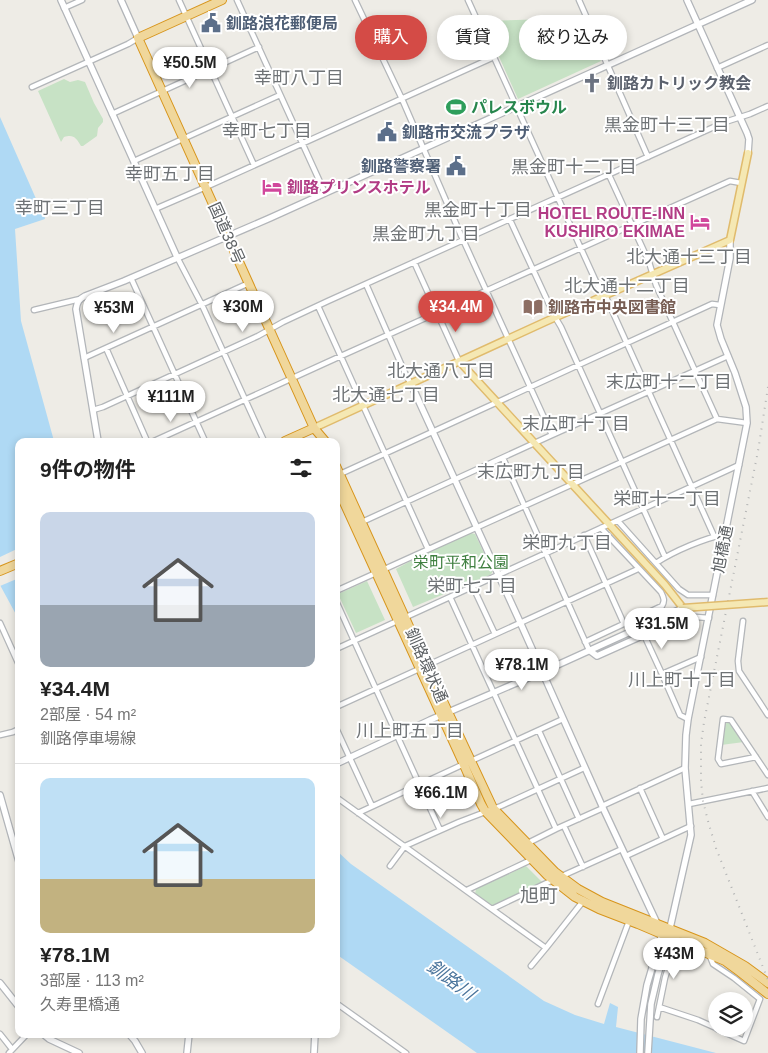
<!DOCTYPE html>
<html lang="ja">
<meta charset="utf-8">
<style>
body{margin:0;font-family:Arial,"Noto Sans JP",sans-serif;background:#f2f2f2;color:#222;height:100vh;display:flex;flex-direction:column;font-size:19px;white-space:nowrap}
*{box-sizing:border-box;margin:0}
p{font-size:16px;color:#767676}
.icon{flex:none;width:28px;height:28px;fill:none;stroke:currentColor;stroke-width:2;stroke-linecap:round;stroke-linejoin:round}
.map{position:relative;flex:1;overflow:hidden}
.details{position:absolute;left:15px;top:438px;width:325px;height:600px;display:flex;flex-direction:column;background:#fff;border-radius:10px;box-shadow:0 2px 8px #0003}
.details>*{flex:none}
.guide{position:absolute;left:355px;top:15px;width:338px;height:45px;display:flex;gap:10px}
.buttons{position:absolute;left:708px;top:992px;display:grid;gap:10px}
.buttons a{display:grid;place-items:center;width:45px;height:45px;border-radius:50%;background:#fff;box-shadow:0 2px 8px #0003;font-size:25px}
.price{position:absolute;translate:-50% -42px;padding:0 11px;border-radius:18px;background:#fff;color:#222;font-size:16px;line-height:32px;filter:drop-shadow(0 1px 2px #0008)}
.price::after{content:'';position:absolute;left:50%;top:30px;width:15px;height:11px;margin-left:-8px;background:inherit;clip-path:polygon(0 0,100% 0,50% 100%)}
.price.current{background:#d44b46;color:#fff}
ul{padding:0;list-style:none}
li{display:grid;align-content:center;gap:10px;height:265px;padding:0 25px}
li+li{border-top:1px solid #e0e0e0}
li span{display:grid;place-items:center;height:155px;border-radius:10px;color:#555}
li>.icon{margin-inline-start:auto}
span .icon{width:90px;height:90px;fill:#fffc;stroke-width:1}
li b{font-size:21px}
h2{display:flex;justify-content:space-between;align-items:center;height:60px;padding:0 25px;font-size:21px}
.pill{padding:0 18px;border-radius:22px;background:#fff;box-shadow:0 2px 8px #0003;font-size:18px;line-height:45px}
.pill.current{background:#d44b46;color:#fff}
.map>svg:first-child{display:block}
</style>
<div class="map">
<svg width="768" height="1053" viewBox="0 0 768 1053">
<rect width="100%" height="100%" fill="#eeece6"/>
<!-- green -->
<path fill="#c7e2c5" d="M 583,18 L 601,61 L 518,99 L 483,21 Z
M 64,79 L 70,82 L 78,80 L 85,82 L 94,103 L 103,119 L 103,122 L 98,128 L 97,136 L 83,146 L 81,146 C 76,138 74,134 64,137 L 61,142 L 38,91 Z
M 471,533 L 475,534 L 492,570 L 492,573 L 490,575 L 413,607 L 396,569 L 427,552 Z
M 367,581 L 385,620 L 356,633 L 338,594 Z
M 725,720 L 731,722 L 744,742 L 721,745 Z
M 526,866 L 542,882 L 492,906 L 475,894 L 476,889 Z"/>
<!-- water -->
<path fill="#afd9f4" d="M 0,117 L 37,201 L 43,210 L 45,219 L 15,229 L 21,321 L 54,441 L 19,441 L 19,620 L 0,585 Z
M 336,850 L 351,864 L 544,1001 L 575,1015 L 604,1024 L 610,1003 L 618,1007 L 616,1027 L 716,1053 L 477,1053 L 336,954 Z"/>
<!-- pier -->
<path fill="#eeece6" d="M 19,548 L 19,578 L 0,586 L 0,557 Z"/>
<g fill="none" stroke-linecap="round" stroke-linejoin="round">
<defs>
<path id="street" d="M 179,0 L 254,165
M 237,0 L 325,193
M 355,0 L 402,99 L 460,233 L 552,435
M 468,0 L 598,286 L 605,295 L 714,536
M 579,0 L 648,157
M 64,8 L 82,0
M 717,68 L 768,45
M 32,87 L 128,44 L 138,38
M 112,114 L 259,47
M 134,161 L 280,95
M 609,175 L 649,262 L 656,285 L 717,419
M 155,209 L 206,187 L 494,57
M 510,220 L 555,317 L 561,327 L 665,557
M 177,257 L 202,305 L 264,441
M 414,262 L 459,361
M 131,278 L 205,441
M 366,284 L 405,373 L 411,384
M 318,306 L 428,549
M 34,310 L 80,299
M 106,348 L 147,441
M 84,358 L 249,283
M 93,410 L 103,407 L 258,336 L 283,322 L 328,301 L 725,122 L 750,114 L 768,106
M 154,441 L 341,356 L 730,181 L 741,183
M 503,458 L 589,650
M 338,475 L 712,304 L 720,305
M 618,521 L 679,589 L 688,595 L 713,595
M 362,522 L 552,435 L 728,356
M 584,535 L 624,624
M 656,563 C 674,551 705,538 726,534
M 473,587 L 495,634
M 336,591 L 717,419 L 747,423
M 450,597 L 556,829
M 336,601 L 440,830
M 743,621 L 738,661 L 739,671 L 768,715
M 673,622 L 696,617 L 709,618
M 0,623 L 19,665
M 644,635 L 662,674
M 585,642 L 662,606 C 665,601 664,598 661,592 L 601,528
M 336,649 L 739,465
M 336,707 L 638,569
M 688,719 L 680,715 L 662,674 L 701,657
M 336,728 L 372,806
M 539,731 L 579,819
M 0,735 L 13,732 L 19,729
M 756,757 L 721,764 L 718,759 L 723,719 L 731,720 L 768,775
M 471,761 L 563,719
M 640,788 L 663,839
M 752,791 L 768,817
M 336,797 L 546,948 L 584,900
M 689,804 L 768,788
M 602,806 L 685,768
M 358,813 L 464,764
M 564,826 L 583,867
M 520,847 L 556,829 L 603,808
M 626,856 L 691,826
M 390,866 L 405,846 L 459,822 L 501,806 L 584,768
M 562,876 L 622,849
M 467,890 L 533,859
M 492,909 L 555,879
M 709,954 L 713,964 L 734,978 L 760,999 L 744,1041 L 717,1029
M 531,966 L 546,948
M 336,1003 L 406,1053
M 598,1004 L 629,921
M 659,1007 L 698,1020 L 716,1028
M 657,1017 L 665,978 L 671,958 L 665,952
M 0,1034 L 12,1049
M 9,1053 L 27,1034"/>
<path id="secondary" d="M 61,0 L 177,257
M 121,0 L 138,38
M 687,0 L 747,133 L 749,139 L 748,153
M 411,384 L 520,622 L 603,808 L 662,934
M 98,441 L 76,309 C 77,302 79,299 85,296 L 124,281 L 270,218 L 752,0
M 589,650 L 597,656 L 673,622
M 336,764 L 430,720 L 542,672 L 683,608
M 0,795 L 19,862
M 0,983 L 19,1007
M 43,1034 L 49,1039 L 79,1053
M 129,1034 L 135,1041 L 142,1053
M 187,1053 L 189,1034
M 314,1053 L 315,1034
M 640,1053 L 641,1019 L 647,985 L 662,934
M 648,1053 L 651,1004 L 658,974 L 667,946 L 670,928 L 691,835 L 685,768 L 686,735 L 688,719 L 747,423 L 746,407 L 735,373 L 721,339 L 717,325 L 730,258 L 730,240"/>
<path id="primary" d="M 459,361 L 665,585 L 683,608
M 314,428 L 547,321 L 730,240 L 748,153"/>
<path id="highway" d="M 222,0 L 138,38 L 314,428 L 325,441
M 285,441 L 314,428
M 336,466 L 448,712 L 493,808 L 555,872 L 578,889 L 602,902 L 705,943 L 745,966 L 768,983
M 336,485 L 464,765 L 481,804 L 485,811 L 547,875 L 575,897 L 599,909 L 638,924 L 725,961 L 740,972 L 768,994
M 0,571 L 19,563"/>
</defs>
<!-- street casing -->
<use href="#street" stroke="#b3b6b9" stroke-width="7"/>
<!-- secondary casing -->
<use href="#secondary" stroke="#b2b5b9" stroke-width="8"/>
<!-- primary casing -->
<use href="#primary" stroke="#e0bb6d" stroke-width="9"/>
<!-- highway casing -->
<use href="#highway" stroke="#d7951c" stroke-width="10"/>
<!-- street -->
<use href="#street" stroke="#fff" stroke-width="4.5"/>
<!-- secondary -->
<use href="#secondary" stroke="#fff" stroke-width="5.5"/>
<!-- primary -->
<use href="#primary" stroke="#f5e8b3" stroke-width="6"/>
<!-- highway -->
<use href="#highway" stroke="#f0d79b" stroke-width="8"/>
<!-- rail -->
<path stroke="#b3b4b4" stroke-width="2" stroke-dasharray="1 6" stroke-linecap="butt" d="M 768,387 L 758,451 L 704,722 L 701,744 L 701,781 L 703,801 L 708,821 L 716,848 L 768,980"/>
<defs>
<path id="primary-bridge" d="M 683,608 L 768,602"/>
</defs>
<!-- primary-bridge casing -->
<use href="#primary-bridge" stroke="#e0bb6d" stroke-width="9" stroke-linecap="butt"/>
<!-- primary-bridge -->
<use href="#primary-bridge" stroke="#f5e8b3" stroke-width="6"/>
</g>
<!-- icons -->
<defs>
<symbol id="civic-bare" viewBox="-9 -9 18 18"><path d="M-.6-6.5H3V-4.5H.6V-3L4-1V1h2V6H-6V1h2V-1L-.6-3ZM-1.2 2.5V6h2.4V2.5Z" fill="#5c6f8a" stroke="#fff" stroke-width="2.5" paint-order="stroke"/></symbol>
<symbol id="church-bare" viewBox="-9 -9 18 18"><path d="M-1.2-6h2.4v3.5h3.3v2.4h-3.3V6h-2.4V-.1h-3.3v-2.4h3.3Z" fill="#6b7280" stroke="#fff" stroke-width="2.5" paint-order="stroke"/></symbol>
<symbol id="stadium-bare" viewBox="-9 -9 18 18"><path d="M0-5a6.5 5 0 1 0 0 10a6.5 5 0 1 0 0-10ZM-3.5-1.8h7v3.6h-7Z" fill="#2e9e5b" stroke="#fff" stroke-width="2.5" paint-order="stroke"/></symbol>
<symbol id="hotel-bare" viewBox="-9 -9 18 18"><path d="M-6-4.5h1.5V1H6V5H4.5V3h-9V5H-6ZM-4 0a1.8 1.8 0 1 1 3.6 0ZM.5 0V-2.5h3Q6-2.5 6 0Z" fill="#d1479c" stroke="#fff" stroke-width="2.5" paint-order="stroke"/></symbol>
<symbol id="library-bare" viewBox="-9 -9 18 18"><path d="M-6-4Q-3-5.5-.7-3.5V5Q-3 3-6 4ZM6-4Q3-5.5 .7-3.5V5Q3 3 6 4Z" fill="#8d6e63" stroke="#fff" stroke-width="2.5" paint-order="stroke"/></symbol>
</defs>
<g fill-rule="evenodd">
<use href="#civic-bare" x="197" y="9" width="28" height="28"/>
<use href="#church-bare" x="578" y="69" width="28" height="28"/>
<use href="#stadium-bare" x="442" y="93" width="28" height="28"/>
<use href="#civic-bare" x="373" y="118" width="28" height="28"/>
<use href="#civic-bare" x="442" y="152" width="28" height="28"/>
<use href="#hotel-bare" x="258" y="173" width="28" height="28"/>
<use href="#hotel-bare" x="686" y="208" width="28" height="28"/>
<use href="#library-bare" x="519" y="293" width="28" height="28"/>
</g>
<g text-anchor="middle" stroke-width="4" stroke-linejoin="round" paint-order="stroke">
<!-- service labels -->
<g font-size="16" font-weight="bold" fill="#4e5e75" stroke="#fff" text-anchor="start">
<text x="226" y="29">釧路浪花郵便局</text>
<text x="402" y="138">釧路市交流プラザ</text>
<text x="441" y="172" text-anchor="end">釧路警察署</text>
</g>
<!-- worship labels -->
<g font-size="16" font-weight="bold" fill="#5b616d" stroke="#fff" text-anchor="start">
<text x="607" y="89">釧路カトリック教会</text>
</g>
<!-- leisure labels -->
<g font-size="16" font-weight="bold" fill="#27864d" stroke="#fff" text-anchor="start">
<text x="471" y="113">パレスボウル</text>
</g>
<!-- hotel labels -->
<g font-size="16" font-weight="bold" fill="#b23c85" stroke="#fff" text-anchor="start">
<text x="287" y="193">釧路プリンスホテル</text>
<text x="685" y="219" text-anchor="end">HOTEL ROUTE-INN<tspan x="685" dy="18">KUSHIRO EKIMAE</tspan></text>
</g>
<!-- street labels -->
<g font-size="16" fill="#5d6164" stroke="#fff">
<text transform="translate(227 233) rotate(66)" y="6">国道38号</text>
<text transform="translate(722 549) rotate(-79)" y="6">旭橋通</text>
<text transform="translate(427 665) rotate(66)" y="6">釧路環状通</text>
</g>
<!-- education labels -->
<g font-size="16" font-weight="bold" fill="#785e54" stroke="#fff" text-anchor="start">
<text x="548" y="313">釧路市中央図書館</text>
</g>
<!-- park labels -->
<g font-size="16" fill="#408041" stroke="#fff">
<text x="461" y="568">栄町平和公園</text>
</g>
<!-- neighbourhood labels -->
<g font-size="18" fill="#6f7376" stroke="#fff">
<text x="299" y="84">幸町八丁目</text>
<text x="667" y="131">黒金町十三丁目</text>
<text x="267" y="137">幸町七丁目</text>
<text x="574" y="173">黒金町十二丁目</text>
<text x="170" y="180">幸町五丁目</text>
<text x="60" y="214">幸町三丁目</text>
<text x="478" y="216">黒金町十丁目</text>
<text x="426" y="240">黒金町九丁目</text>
<text x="689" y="263">北大通十三丁目</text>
<text x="627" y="292">北大通十二丁目</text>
<text x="441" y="377">北大通八丁目</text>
<text x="669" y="388">末広町十二丁目</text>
<text x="386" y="401">北大通七丁目</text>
<text x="576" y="430">末広町十丁目</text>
<text x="531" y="478">末広町九丁目</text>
<text x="667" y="505">栄町十一丁目</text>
<text x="567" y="549">栄町九丁目</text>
<text x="472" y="592">栄町七丁目</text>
<text x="682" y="686">川上町十丁目</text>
<text x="410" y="737">川上町五丁目</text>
</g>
<!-- water labels -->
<g font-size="18" font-style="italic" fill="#4b759c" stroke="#fff">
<text transform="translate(451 980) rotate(36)" y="6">釧路川</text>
</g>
<!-- quarter labels -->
<g font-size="19" fill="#6f7376" stroke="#fff">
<text x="539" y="902">旭町</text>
</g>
</g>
</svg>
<div class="buttons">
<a><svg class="icon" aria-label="layers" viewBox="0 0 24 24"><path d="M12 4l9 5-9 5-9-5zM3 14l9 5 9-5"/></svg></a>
</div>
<b class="price" style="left:190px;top:89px">¥50.5M</b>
<b class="price" style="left:243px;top:333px">¥30M</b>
<b class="price current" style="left:456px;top:333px">¥34.4M</b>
<b class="price" style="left:114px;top:334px">¥53M</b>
<b class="price" style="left:171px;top:423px">¥111M</b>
<b class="price" style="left:662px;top:650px">¥31.5M</b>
<b class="price" style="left:522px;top:691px">¥78.1M</b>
<b class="price" style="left:441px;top:819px">¥66.1M</b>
<b class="price" style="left:674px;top:980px">¥43M</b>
<div class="guide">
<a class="pill current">購入</a>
<a class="pill">賃貸</a>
<a class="pill">絞り込み</a>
</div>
<section class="details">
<h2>9件の物件<svg class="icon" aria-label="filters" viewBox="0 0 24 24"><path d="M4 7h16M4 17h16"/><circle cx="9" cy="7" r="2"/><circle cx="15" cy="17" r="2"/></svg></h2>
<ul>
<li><span style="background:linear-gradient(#c9d6e8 60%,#9aa5b1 0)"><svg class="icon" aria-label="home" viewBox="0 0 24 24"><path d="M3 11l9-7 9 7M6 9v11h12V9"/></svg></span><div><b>¥34.4M</b><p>2部屋 · 54 m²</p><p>釧路停車場線</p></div></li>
<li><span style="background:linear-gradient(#bfe0f5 65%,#c2b280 0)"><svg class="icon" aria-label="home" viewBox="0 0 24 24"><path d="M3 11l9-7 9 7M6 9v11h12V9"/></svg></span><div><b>¥78.1M</b><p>3部屋 · 113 m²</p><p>久寿里橋通</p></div></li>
</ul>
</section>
</div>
